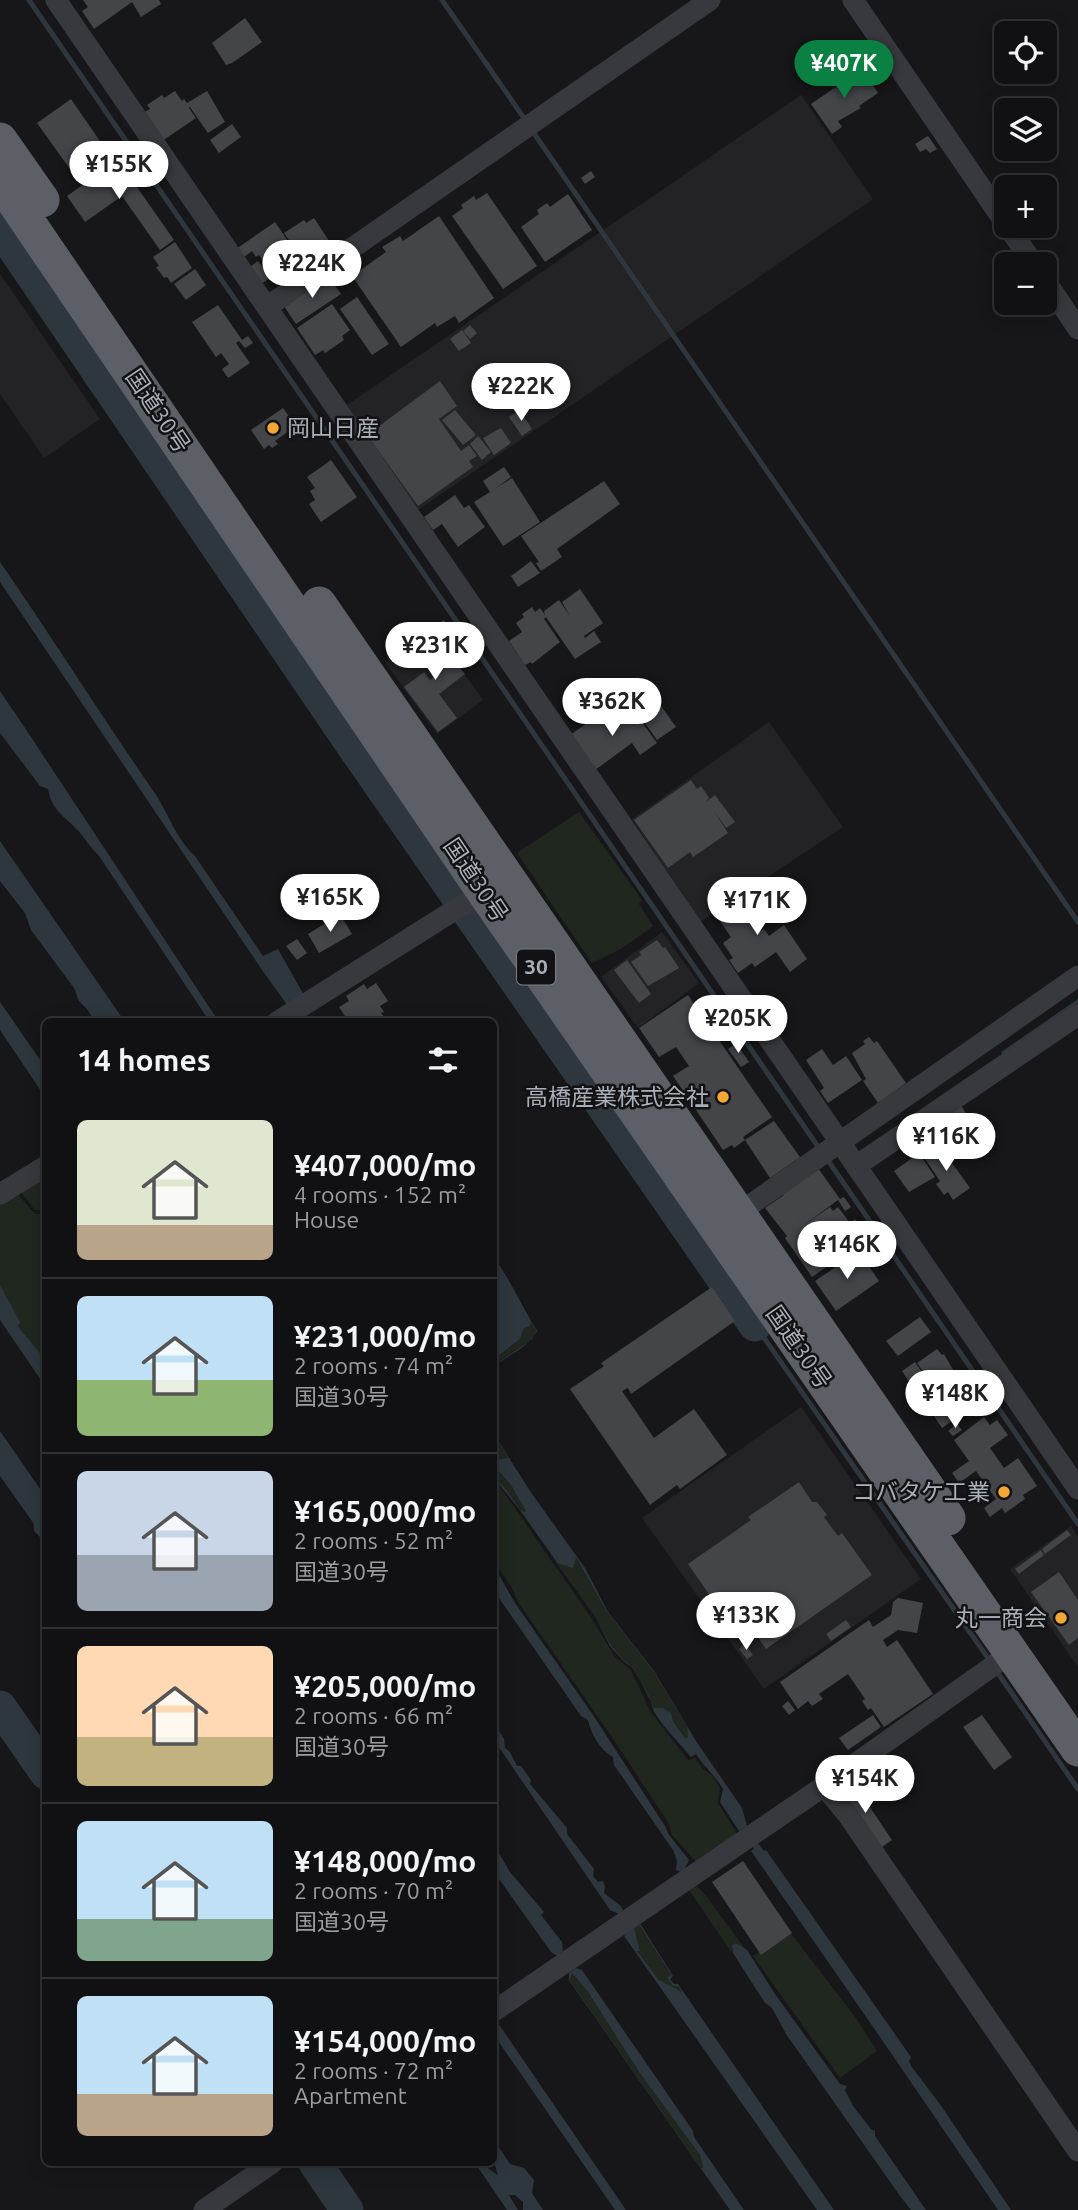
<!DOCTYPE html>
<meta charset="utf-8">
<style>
body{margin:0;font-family:Ubuntu,"Noto Sans JP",sans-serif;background:#1e1f21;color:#f1f3f6;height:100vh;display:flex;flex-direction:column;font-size:26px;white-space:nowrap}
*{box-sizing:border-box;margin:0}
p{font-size:23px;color:#9c9da0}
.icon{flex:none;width:38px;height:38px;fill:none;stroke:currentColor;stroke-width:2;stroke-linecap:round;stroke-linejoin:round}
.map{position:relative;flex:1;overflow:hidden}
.details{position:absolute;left:42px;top:1018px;width:455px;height:1148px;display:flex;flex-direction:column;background:#111113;border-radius:10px;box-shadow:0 4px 18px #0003,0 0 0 2px #303133}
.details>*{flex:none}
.fabs{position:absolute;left:994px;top:21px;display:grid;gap:14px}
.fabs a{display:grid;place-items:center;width:63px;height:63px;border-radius:10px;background:#111113;box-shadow:0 4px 18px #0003,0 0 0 2px #303133;font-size:35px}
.price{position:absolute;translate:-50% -60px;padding:0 16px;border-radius:24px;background:#fff;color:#222;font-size:23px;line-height:46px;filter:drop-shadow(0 2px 4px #0008)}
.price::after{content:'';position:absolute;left:50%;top:42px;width:21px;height:16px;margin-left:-10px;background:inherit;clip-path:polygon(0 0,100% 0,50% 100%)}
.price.selected{background:#0b8043;color:#fff}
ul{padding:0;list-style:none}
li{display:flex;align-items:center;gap:21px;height:175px;padding:0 35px}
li+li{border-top:2px solid #303133}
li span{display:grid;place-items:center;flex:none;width:196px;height:140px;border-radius:10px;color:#555}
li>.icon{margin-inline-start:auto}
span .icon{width:84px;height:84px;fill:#fffc;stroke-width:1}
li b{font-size:30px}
h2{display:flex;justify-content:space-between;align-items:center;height:84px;padding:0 35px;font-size:30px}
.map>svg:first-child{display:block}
</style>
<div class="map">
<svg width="1078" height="2210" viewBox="0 0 1078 2210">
<rect width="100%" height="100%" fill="#171719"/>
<!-- built -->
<path fill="#232326" d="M 801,95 L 873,199 L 415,512 L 344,407 Z
M 0,274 L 100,419 L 44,458 L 0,394 Z
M 431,628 L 483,700 L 437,734 L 385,662 Z
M 769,722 L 843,827 L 700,922 L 632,819 Z
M 662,932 L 699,983 L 638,1028 L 601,977 Z
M 801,1407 L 921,1579 L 764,1689 L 642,1518 Z
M 1071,1526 L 1078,1536 L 1078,1667 L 1010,1569 Z"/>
<!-- green -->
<path fill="#1f271f" d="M 579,812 L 642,900 L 639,904 L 653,926 L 621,949 L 592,963 L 517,853 Z
M 45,1172 L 45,1210 L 35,1210 L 18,1189 Z
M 15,1191 L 35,1214 L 45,1214 L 45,1362 L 18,1326 L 0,1285 L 0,1200 Z
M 531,1321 L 536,1331 L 532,1339 L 494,1364 L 494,1359 L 520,1339 L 524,1328 Z
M 494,1434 L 508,1458 L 495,1467 L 511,1485 L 527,1511 L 524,1512 L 494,1477 Z
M 494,1481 L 501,1488 L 592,1619 L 615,1657 L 631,1670 L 650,1711 L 688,1760 L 695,1758 L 704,1770 L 713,1776 L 720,1788 L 718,1803 L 738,1835 L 696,1862 L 672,1835 L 669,1824 L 612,1737 L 518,1602 L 512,1588 L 494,1561 Z
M 576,1557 L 607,1612 L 653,1671 L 687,1727 L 688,1738 L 686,1739 L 673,1721 L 671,1713 L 654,1708 L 634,1668 L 624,1661 L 611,1645 L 596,1618 L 556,1562 Z
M 695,1884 L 707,1897 L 745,1949 L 736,1943 L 732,1945 L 732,1953 L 689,1890 Z
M 637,1925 L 640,1926 L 671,1976 L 668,1978 L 673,1986 L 678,1986 L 683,1993 L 659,1980 L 636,1950 L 640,1950 L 634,1927 Z
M 789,1931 L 856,2018 L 877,2051 L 840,2078 L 753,1956 Z
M 571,1972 L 588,1992 L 639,2072 L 700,2155 L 703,2168 L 701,2169 L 570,1979 Z"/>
<!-- water -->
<path fill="#2d373d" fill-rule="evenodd" d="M 0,562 C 52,637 100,714 152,789 C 168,811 175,838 195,856 L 263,956 L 278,949 L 305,997 L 288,1006 L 262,970 L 0,582 Z
M 0,691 L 25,728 L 219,1022 L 210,1022 L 99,856 C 92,849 87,842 81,834 C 68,818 52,813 48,789 L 40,786 L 0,733 Z
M 0,841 L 125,1022 L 95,1022 L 87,1009 L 79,1001 L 74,988 L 31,930 L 25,913 L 0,881 Z
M 0,1002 L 45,1067 L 45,1097 L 0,1030 Z
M 494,1257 C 510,1280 522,1306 537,1331 C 528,1347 509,1356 494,1365 L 532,1339 L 536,1331 L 531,1322 L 530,1326 L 524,1328 L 520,1339 L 494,1359 Z
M 0,1285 L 20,1322 L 18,1326 C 24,1335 44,1356 46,1363 C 47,1370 46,1379 45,1386 L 0,1320 Z
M 0,1431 L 45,1496 L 45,1551 L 44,1541 L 34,1531 L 34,1524 L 0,1476 Z
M 494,1434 L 530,1491 L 585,1568 L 608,1612 L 654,1671 L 696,1741 L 742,1808 L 747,1826 L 739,1831 L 720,1802 L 723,1789 C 715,1775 704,1767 696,1754 L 691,1757 L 663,1725 L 654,1712 L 649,1696 L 633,1668 L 624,1662 L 610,1646 L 596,1618 L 520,1510 L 494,1478 L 504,1487 L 521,1510 L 524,1512 L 526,1511 L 511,1485 L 495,1467 L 496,1460 L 508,1458 ZM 576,1557 L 607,1612 L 653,1671 L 687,1727 L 688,1738 L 685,1738 L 673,1721 L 671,1713 L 663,1708 L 654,1708 L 634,1668 L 624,1661 L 611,1645 L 596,1618 L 557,1563 L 573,1568 Z
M 494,1566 L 515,1603 L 593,1715 L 665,1826 L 669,1835 L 689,1860 L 683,1872 L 676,1870 L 677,1861 L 673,1850 L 614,1765 L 613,1757 C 600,1750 591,1734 588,1720 L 581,1716 L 494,1591 Z
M 494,1723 L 504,1739 L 505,1748 L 510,1752 L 517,1766 L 521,1766 L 531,1780 L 530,1784 L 567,1828 L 567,1834 L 594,1869 L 593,1876 L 598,1882 L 603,1881 L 605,1887 L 604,1893 L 621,1906 L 623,1911 L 619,1914 L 610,1910 L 494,1740 Z
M 757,1842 L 764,1851 L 766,1850 L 911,2057 L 909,2061 L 911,2066 L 942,2107 L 1011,2210 L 998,2210 C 917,2090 834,1970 751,1851 L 754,1849 L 752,1846 Z
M 494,1845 L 510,1872 L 544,1912 L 541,1915 L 562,1942 L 563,1951 L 557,1956 L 551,1952 L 494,1872 Z
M 636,1923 L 641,1925 L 673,1976 L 670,1979 L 674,1984 L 678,1984 L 834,2210 L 817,2210 L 624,1936 ZM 637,1925 L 640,1926 L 671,1975 L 667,1978 L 673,1986 L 678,1986 L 682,1992 L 659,1980 L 637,1951 L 640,1951 L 634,1927 Z
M 736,1943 L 747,1950 L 775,1994 L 840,2084 L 847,2086 L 845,2090 L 853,2106 L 871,2129 L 875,2131 L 875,2136 L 926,2210 L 911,2210 L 900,2196 L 786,2034 L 772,2008 L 765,2003 L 733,1953 L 732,1945 Z
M 576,1968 L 582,1970 L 693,2131 L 694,2137 L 744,2210 L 730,2210 L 569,1980 L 569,1973 ZM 572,1973 L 588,1992 L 639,2072 L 700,2155 L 703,2168 L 701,2168 L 570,1980 Z
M 495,2023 L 500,2026 L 626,2210 L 615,2210 L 494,2035 Z
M 494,2140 L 510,2164 L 524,2168 L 534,2180 L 532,2193 L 543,2210 L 523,2210 L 523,2202 L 515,2195 L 509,2195 L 518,2210 L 507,2210 L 475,2163 L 485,2163 L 489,2169 L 498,2175 L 494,2162 Z"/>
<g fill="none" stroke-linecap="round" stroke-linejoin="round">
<!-- stream -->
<path stroke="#2d373d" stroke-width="5" d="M 29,0 L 821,1151
M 442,0 L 526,121
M 531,129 L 1078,922
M 1004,1053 L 1078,1002
M 827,1159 L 1078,1524
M 755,1325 L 990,1661
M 995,1669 L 1078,1789"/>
<!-- river -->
<path stroke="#2d373d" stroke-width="33" d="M 0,228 L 348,739 L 755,1325
M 0,1707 L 46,1773
M 315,2163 L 347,2210"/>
</g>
<!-- building -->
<path fill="#434549" d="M 83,0 L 159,0 L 161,4 L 141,17 L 132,2 L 94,29 L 82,11 L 88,7 Z
M 245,18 L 262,42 L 232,63 L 226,65 L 212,43 Z
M 862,69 L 878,93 L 859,106 L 861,108 L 838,121 L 842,127 L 832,134 L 811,104 Z
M 175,91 L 182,101 L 184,99 L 187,103 L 207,91 L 225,122 L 208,133 L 190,107 L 189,108 L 196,118 L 162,141 L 143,113 L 150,109 L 147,105 L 162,95 L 164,98 Z
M 71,99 L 113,160 L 80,183 L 37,123 Z
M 232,124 L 241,137 L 219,153 L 210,140 Z
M 928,136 L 937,149 L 930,153 L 926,149 L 920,152 L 915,144 Z
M 118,160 L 174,240 L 160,250 L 122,196 L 85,222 L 67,196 Z
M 591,171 L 595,177 L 585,184 L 581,178 Z
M 487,193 L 537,266 L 503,289 L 452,216 L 463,208 L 461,205 L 474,196 L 476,200 Z
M 568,194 L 592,230 L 545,262 L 521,227 L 539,214 L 537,210 L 547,203 L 550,207 Z
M 439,216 L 494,298 L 459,323 L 455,316 L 437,327 L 435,323 L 401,347 L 352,276 L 386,252 L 382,247 L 400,236 L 403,241 Z
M 314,218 L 333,247 L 314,260 L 305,247 L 297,252 L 284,233 L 304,220 L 306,223 Z
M 275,222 L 296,253 L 271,272 L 259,255 L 256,257 L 252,251 L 243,258 L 236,249 Z
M 175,242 L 192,268 L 171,283 L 167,277 L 164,278 L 156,267 L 159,266 L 153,257 Z
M 258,261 L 270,278 L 261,284 L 250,267 Z
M 195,269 L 206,285 L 186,300 L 174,284 Z
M 328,276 L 341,294 L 296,324 L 284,306 Z
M 357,297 L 389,344 L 372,355 L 340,309 Z
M 332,304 L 350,330 L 342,336 L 344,340 L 325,353 L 323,350 L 315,355 L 297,328 Z
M 218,305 L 242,340 L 248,336 L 253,343 L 245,348 L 239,341 L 236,343 L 250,363 L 228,378 L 222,369 L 229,364 L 221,353 L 216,357 L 192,322 Z
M 470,325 L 477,333 L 470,339 L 463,331 Z
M 462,330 L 471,343 L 459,351 L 450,339 Z
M 440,381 L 457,406 L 439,419 L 461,451 L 469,445 L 477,456 L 469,461 L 473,467 L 418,506 L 367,435 Z
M 283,408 L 296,426 L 275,441 L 278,444 L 272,448 L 269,445 L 264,449 L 251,430 Z
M 455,410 L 476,435 L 463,445 L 442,420 Z
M 520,410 L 532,429 L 522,436 L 509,417 Z
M 501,428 L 511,443 L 494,455 L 483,438 Z
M 478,436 L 491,452 L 482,460 L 470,444 Z
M 331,460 L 357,497 L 321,522 L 309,504 L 315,500 L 310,491 L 315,488 L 307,477 Z
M 504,467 L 511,477 L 496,488 L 512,478 L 540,522 L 503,546 L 474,502 L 490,492 L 483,481 Z
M 604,481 L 620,504 L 557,549 L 562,557 L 541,571 L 536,563 L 539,562 L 521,536 Z
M 455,495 L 464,508 L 469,505 L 485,527 L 458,547 L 442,524 L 433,530 L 424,517 Z
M 531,561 L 540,573 L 518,587 L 511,576 Z
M 580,589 L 603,623 L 584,636 L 585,638 L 594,631 L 601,642 L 575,659 L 546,617 L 544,619 L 560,642 L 532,664 L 531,662 L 525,665 L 509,641 L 522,632 L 516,623 L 524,617 L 522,614 L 532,607 L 535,612 L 540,608 L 545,615 L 544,611 L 559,600 L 570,616 L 562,602 Z
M 444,620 L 448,626 L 438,633 L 433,627 Z
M 431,630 L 465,674 L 439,694 L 457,718 L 438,732 L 404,687 L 424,672 L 430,680 L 439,673 L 415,642 Z
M 649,689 L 676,727 L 657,740 L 630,702 Z
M 634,711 L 657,743 L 640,755 L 632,743 L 595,770 L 570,735 L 599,715 L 605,724 L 614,718 L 617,722 Z
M 691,780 L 697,789 L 701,786 L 709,798 L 706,802 L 715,795 L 735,822 L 726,828 L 714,811 L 728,833 L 693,857 L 690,852 L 668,868 L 634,820 Z
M 757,890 L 771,910 L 753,922 L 760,931 L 764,929 L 769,936 L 784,925 L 807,959 L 790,972 L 776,952 L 755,967 L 752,963 L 738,973 L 729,960 L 733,958 L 723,943 L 731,937 L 717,917 Z
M 340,914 L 352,934 L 319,953 L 308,934 Z
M 297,939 L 307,953 L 297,960 L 286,946 Z
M 657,940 L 663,948 L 665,947 L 679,968 L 648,986 L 631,962 L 641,955 L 639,952 Z
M 627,960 L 651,994 L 639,1003 L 614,970 Z
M 376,983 L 388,1001 L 380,1006 L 384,1012 L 381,1013 L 388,1022 L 369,1022 L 375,1017 L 367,1022 L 362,1022 L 361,1019 L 349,1022 L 339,1007 L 349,1001 L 346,996 L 364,984 L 367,989 Z
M 688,995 L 772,1117 L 743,1137 L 745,1140 L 734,1148 L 732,1145 L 723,1150 L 673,1076 L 689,1066 L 676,1047 L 659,1057 L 639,1028 Z
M 869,1037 L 874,1043 L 877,1041 L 906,1083 L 878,1103 L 863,1081 L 866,1079 L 852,1053 L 865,1044 L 863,1041 Z
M 736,1043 L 749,1062 L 741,1067 L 728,1049 Z
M 822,1049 L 833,1065 L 846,1056 L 862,1080 L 828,1103 L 820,1091 L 824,1088 L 806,1060 Z
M 961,1106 L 973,1123 L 950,1139 L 938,1122 Z
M 774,1121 L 800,1157 L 770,1178 L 745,1140 Z
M 939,1145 L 970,1188 L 953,1200 L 948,1192 L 944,1195 L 936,1184 L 940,1181 L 923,1156 Z
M 919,1153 L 935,1177 L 909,1192 L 894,1171 Z
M 818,1168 L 840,1199 L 844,1197 L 851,1207 L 845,1211 L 838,1200 L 804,1225 L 830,1207 L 833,1211 L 838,1207 L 850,1223 L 855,1219 L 865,1235 L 855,1243 L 857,1246 L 812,1277 L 785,1238 L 787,1236 L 765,1208 L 784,1195 L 782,1193 Z
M 859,1251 L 879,1281 L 836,1311 L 815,1281 Z
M 712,1287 L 735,1321 L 631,1394 L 628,1388 L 622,1391 L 654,1438 L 694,1409 L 727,1455 L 680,1489 L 677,1485 L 650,1505 L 570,1389 L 604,1366 L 601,1363 Z
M 920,1317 L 931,1332 L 898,1356 L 886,1341 Z
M 937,1349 L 942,1355 L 944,1354 L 959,1380 L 939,1394 L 917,1363 Z
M 915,1362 L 940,1399 L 927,1408 L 902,1371 Z
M 953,1392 L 963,1407 L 960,1410 L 962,1414 L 942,1428 L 929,1409 Z
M 983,1405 L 987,1410 L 976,1417 L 973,1412 Z
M 984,1417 L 990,1425 L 997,1420 L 1008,1435 L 990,1448 L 1004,1468 L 1018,1458 L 1037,1486 L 1023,1495 L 1025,1499 L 1005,1513 L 1002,1508 L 990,1517 L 984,1508 L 996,1499 L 976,1471 L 959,1483 L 952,1473 L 969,1461 L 954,1440 Z
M 957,1424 L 962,1430 L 953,1436 L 948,1431 Z
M 799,1482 L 812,1502 L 817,1502 L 827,1515 L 824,1517 L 838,1536 L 842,1533 L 872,1575 L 766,1649 L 737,1607 L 724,1616 L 688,1564 L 751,1520 L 748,1517 Z
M 1067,1530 L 1071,1535 L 1045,1554 L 1042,1549 Z
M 1041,1550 L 1044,1555 L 1019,1574 L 1015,1569 Z
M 1059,1572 L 1078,1600 L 1078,1638 L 1069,1645 L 1031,1592 Z
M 898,1598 L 923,1603 L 917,1633 L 898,1630 L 883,1640 L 887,1647 L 897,1640 L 933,1694 L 884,1727 L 871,1708 L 868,1710 L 862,1701 L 865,1699 L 848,1674 L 819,1694 L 823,1699 L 812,1706 L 808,1701 L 798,1709 L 780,1682 L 869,1620 L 873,1627 L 891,1615 L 893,1602 Z
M 846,1620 L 851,1627 L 831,1641 L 826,1634 Z
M 745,1644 L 753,1655 L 747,1659 L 739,1649 Z
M 788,1701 L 795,1710 L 789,1715 L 782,1706 Z
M 873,1715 L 881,1727 L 848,1750 L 839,1738 Z
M 982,1715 L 1012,1757 L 994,1770 L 963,1727 Z
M 853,1782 L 892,1840 L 879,1849 L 839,1792 Z
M 743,1861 L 792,1933 L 761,1955 L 712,1882 Z"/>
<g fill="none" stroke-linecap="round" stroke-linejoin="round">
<!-- minor -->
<path stroke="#38393e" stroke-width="21" d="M 56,0 L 1078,1489
M 853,0 L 1006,224
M 1007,226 L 1034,264
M 1045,280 L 1078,329
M 267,307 L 710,0
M 277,1022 L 491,887
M 856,1166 L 1078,1015
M 0,1194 L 46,1166
M 730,1219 L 1078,976
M 824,1786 L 1011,1653
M 494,2011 L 824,1786 L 848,1815 L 1078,2151
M 204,2210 L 272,2163"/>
<!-- trunk -->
<path stroke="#5c5f66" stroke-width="35" d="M 0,140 L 42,200
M 0,181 L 484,892 L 1078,1749
M 319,604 L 948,1518"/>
</g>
<!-- markers -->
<g fill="#f3a735" stroke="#121214" stroke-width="2.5">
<circle cx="273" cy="428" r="7"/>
<circle cx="723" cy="1097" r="7"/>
<circle cx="1004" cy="1492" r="7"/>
<circle cx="1061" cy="1618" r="7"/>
</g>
<g text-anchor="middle" stroke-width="5" stroke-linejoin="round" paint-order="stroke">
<!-- shield labels -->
<rect fill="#121214" stroke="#7c8088" stroke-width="2" x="517" y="949.5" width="38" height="35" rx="5"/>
<g font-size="21" font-weight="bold" fill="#a9afb9">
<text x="536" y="974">30</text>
</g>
<!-- street labels -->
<g font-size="23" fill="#a9afb9" stroke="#121214">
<text transform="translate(158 411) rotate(56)" y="8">国道30号</text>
<text transform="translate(476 880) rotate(56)" y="8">国道30号</text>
<text transform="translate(799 1347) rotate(55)" y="8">国道30号</text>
</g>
<!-- poi labels -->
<g font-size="23" fill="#a9afb9" stroke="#121214" text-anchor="end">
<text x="287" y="436" text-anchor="start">岡山日産</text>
<text x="709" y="1105">高橋産業株式会社</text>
<text x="990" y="1500">コバタケ工業</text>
<text x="1047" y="1626">丸一商会</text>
</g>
</g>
</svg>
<div class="fabs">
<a><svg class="icon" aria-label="locate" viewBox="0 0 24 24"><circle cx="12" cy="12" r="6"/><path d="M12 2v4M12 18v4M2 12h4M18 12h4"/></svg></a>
<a><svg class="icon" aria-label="layers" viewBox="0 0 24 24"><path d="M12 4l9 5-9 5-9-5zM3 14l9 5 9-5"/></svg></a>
<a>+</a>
<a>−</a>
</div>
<b class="price selected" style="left:844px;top:100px">¥407K</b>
<b class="price" style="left:119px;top:201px">¥155K</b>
<b class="price" style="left:312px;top:300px">¥224K</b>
<b class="price" style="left:521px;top:423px">¥222K</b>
<b class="price" style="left:435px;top:682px">¥231K</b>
<b class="price" style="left:612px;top:738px">¥362K</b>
<b class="price" style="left:330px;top:934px">¥165K</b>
<b class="price" style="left:757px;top:937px">¥171K</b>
<b class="price" style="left:738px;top:1055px">¥205K</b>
<b class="price" style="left:946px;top:1173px">¥116K</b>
<b class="price" style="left:847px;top:1281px">¥146K</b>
<b class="price" style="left:955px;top:1430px">¥148K</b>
<b class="price" style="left:746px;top:1652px">¥133K</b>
<b class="price" style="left:865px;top:1815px">¥154K</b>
<section class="details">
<h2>14 homes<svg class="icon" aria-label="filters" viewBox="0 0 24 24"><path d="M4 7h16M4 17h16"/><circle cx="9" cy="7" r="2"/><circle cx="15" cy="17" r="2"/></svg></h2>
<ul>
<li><span style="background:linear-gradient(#dfe7d0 75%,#b9a48a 0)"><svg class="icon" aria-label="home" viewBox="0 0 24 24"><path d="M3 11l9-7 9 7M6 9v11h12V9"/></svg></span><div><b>¥407,000/mo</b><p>4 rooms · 152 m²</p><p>House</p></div></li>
<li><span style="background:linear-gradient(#bfe0f5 60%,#8fb573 0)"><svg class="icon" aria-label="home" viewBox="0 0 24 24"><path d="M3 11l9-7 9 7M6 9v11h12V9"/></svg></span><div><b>¥231,000/mo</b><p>2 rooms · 74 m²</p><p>国道30号</p></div></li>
<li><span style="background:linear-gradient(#c9d6e8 60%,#9aa5b1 0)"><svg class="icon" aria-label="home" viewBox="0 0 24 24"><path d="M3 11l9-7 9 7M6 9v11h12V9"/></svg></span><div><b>¥165,000/mo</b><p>2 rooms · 52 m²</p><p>国道30号</p></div></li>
<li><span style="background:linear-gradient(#ffd9b3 65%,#c2b280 0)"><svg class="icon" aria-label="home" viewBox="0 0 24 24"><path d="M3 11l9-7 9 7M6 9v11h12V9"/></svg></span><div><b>¥205,000/mo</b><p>2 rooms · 66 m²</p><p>国道30号</p></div></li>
<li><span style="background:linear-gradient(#bfe0f5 70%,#7fa58c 0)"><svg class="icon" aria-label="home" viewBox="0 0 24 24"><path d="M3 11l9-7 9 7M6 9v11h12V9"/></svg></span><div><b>¥148,000/mo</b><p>2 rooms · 70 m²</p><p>国道30号</p></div></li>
<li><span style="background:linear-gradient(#bfe0f5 70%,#b9a48a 0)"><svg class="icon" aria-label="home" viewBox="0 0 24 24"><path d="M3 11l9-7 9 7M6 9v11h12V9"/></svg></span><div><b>¥154,000/mo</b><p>2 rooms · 72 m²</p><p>Apartment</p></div></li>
</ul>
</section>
</div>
